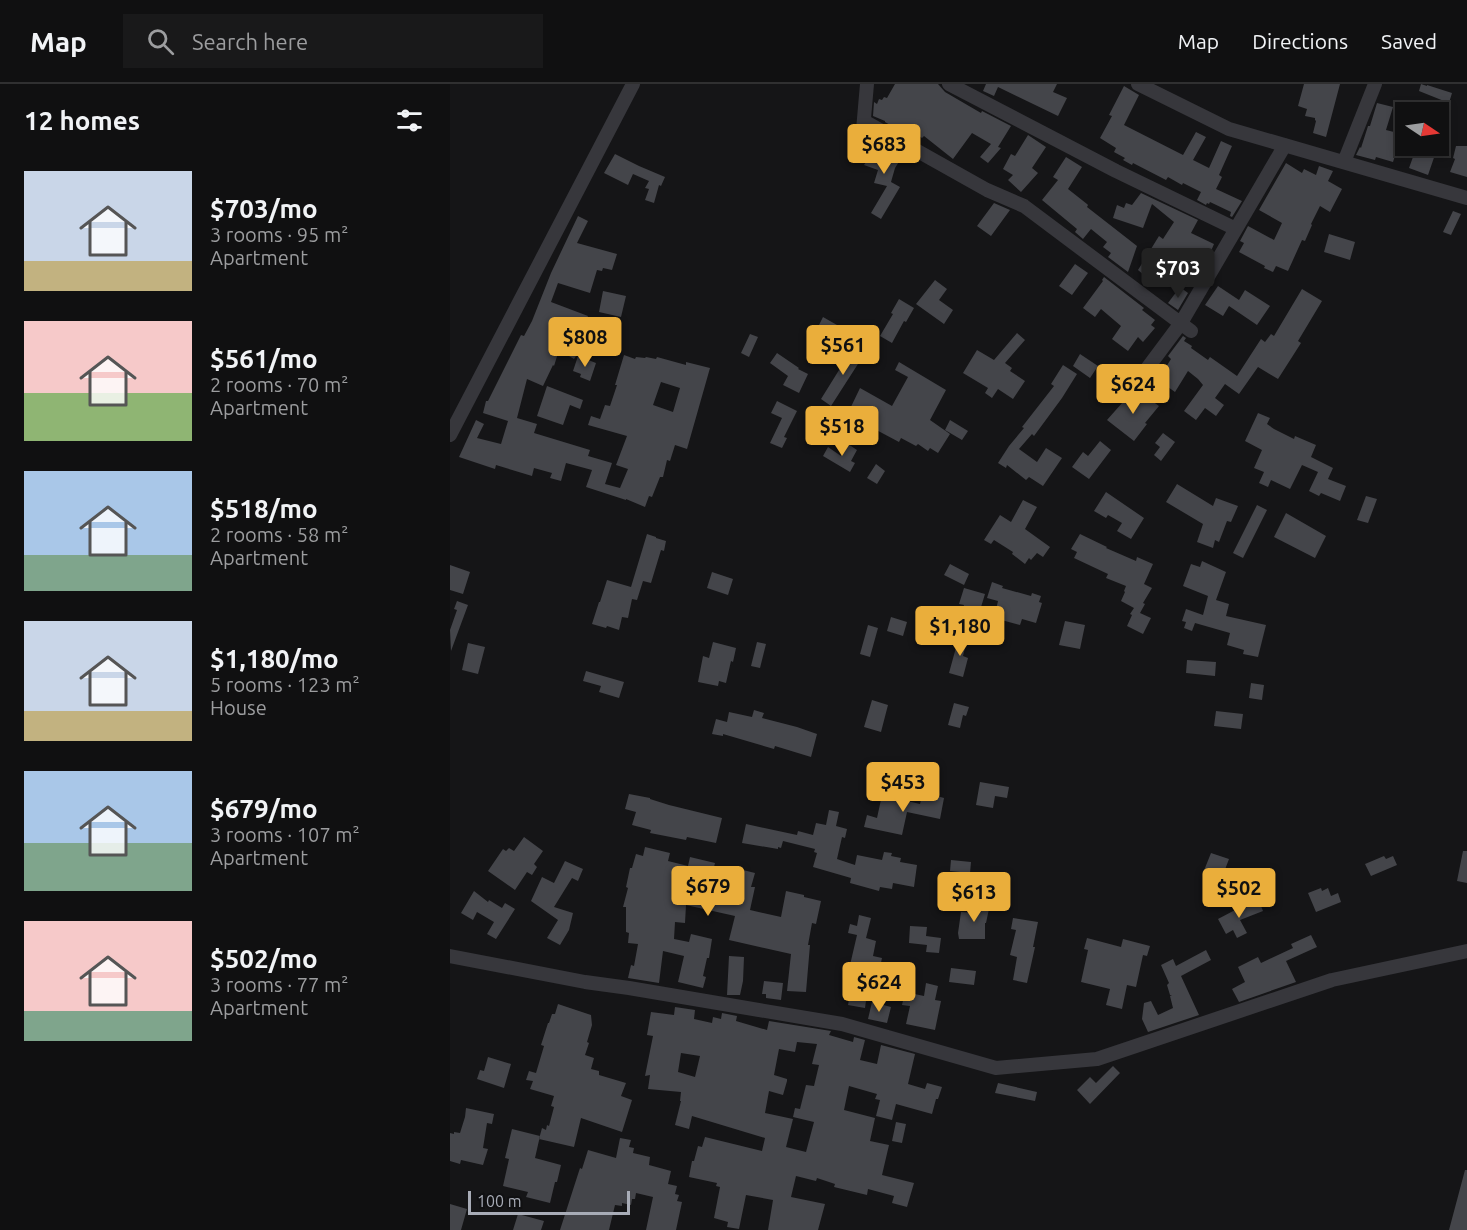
<!DOCTYPE html>
<meta charset="utf-8">
<style>
body{margin:0;font-family:Ubuntu,sans-serif;background:#19191a;color:#f1f3f6;height:100vh;display:flex;flex-direction:column;font-size:22px;white-space:nowrap}
*{box-sizing:border-box;margin:0}
p{font-size:20px;color:#9c9d9f}
.icon{flex:none;width:33px;height:33px;fill:none;stroke:currentColor;stroke-width:2;stroke-linecap:round;stroke-linejoin:round}
.map{position:relative;flex:1;overflow:hidden}
.side{display:flex;flex-direction:column;background:#101011;width:450px}
.side>*{flex:none}
.needle{width:39px;rotate:103deg}
.buttons{position:absolute;left:945px;top:18px;display:grid;gap:12px}
.buttons a{display:grid;place-items:center;width:54px;height:54px;border-radius:0px;background:#101011;box-shadow:0 3px 9px #0003,0 0 0 2px #303031;font-size:30px}
.scale{position:absolute;left:18px;bottom:15px;width:162px;box-sizing:border-box;padding-left:6px;border:3px solid #a8acb7;border-top:0;font-size:16px;line-height:21px;white-space:nowrap;color:#a8acb7;-webkit-text-stroke:4px #101012;paint-order:stroke}
.price{position:absolute;translate:-50% -51px;padding:0 14px;border-radius:6px;background:#eaae3b;color:#111;font-size:20px;line-height:39px;filter:drop-shadow(0 2px 3px #0008)}
.price::after{content:'';position:absolute;left:50%;top:36px;width:18px;height:14px;margin-left:-9px;background:inherit;clip-path:polygon(0 0,100% 0,50% 100%)}
.price.active{background:#222;color:#fff}
ul{padding:0;list-style:none}
li{display:flex;align-items:center;gap:18px;height:150px;padding:0 24px}
li span{display:grid;place-items:center;flex:none;width:168px;height:120px;border-radius:0px;color:#555}
li>.icon{margin-inline-start:auto}
span .icon{width:72px;height:72px;fill:#fffc;stroke-width:1}
li b{font-size:26px}
h2{display:flex;justify-content:space-between;align-items:center;height:72px;padding:0 24px;font-size:26px}
header{display:flex;align-items:center;gap:36px;box-sizing:border-box;height:84px;padding:0 30px;background:#101011;border-bottom:2px solid #303031}
header strong{font-size:28px}
nav{display:flex;gap:33px;margin-inline-start:auto;font-size:21px}
.search{width:420px;height:54px;background:#19191a;display:flex;align-items:center;gap:15px;box-sizing:border-box;padding:0 21px;border-radius:0px;color:#9c9d9f;font-size:22px}
main{display:flex;flex:1;min-height:0}
.map>svg:first-child{display:block}
</style>
<header>
<strong>Map</strong>
<div class="search"><svg class="icon" aria-label="search" viewBox="0 0 24 24"><circle cx="10" cy="10" r="6"/><path d="M15 15l6 6"/></svg>Search here</div>
<nav><a>Map</a><a>Directions</a><a>Saved</a></nav>
</header>
<main>
<section class="side">
<h2>12 homes<svg class="icon" aria-label="filters" viewBox="0 0 24 24"><path d="M4 7h16M4 17h16"/><circle cx="9" cy="7" r="2"/><circle cx="15" cy="17" r="2"/></svg></h2>
<ul>
<li><span style="background:linear-gradient(#c9d6e8 75%,#c2b280 0)"><svg class="icon" aria-label="home" viewBox="0 0 24 24"><path d="M3 11l9-7 9 7M6 9v11h12V9"/></svg></span><div><b>$703/mo</b><p>3 rooms · 95 m²</p><p>Apartment</p></div></li>
<li><span style="background:linear-gradient(#f6c9c9 60%,#8fb573 0)"><svg class="icon" aria-label="home" viewBox="0 0 24 24"><path d="M3 11l9-7 9 7M6 9v11h12V9"/></svg></span><div><b>$561/mo</b><p>2 rooms · 70 m²</p><p>Apartment</p></div></li>
<li><span style="background:linear-gradient(#a9c7e8 70%,#7fa58c 0)"><svg class="icon" aria-label="home" viewBox="0 0 24 24"><path d="M3 11l9-7 9 7M6 9v11h12V9"/></svg></span><div><b>$518/mo</b><p>2 rooms · 58 m²</p><p>Apartment</p></div></li>
<li><span style="background:linear-gradient(#c9d6e8 75%,#c2b280 0)"><svg class="icon" aria-label="home" viewBox="0 0 24 24"><path d="M3 11l9-7 9 7M6 9v11h12V9"/></svg></span><div><b>$1,180/mo</b><p>5 rooms · 123 m²</p><p>House</p></div></li>
<li><span style="background:linear-gradient(#a9c7e8 60%,#7fa58c 0)"><svg class="icon" aria-label="home" viewBox="0 0 24 24"><path d="M3 11l9-7 9 7M6 9v11h12V9"/></svg></span><div><b>$679/mo</b><p>3 rooms · 107 m²</p><p>Apartment</p></div></li>
<li><span style="background:linear-gradient(#f6c9c9 75%,#7fa58c 0)"><svg class="icon" aria-label="home" viewBox="0 0 24 24"><path d="M3 11l9-7 9 7M6 9v11h12V9"/></svg></span><div><b>$502/mo</b><p>3 rooms · 77 m²</p><p>Apartment</p></div></li>
</ul>
</section>
<div class="map">
<svg width="1017" height="1146" viewBox="0 0 1017 1146">
<rect width="100%" height="100%" fill="#151517"/>
<!-- building -->
<path fill="#44454a" fill-rule="evenodd" d="M 445,0 L 488,0 L 495,8 L 531,29 L 532,27 L 561,42 L 548,63 L 551,64 L 538,79 L 530,73 L 541,60 L 522,49 L 503,75 L 474,52 L 472,54 L 464,48 L 463,49 L 455,44 L 452,48 L 435,38 L 435,37 L 423,32 L 424,18 L 427,20 L 429,15 L 432,16 L 434,13 L 437,14 Z
M 536,0 L 607,0 L 603,8 L 617,14 L 608,32 L 548,3 L 544,12 L 533,7 Z
M 854,0 L 890,0 L 876,53 L 863,49 L 866,37 L 865,36 L 865,34 L 855,32 L 857,25 L 848,22 Z
M 971,0 L 977,2 L 977,1 L 1002,9 L 999,19 L 969,7 Z
M 674,2 L 689,11 L 674,41 L 733,71 L 746,48 L 756,53 L 743,76 L 759,84 L 771,57 L 782,62 L 769,91 L 772,93 L 766,105 L 792,117 L 782,133 L 780,132 L 781,128 L 760,118 L 759,120 L 757,119 L 756,121 L 747,116 L 751,108 L 733,99 L 732,101 L 718,93 L 716,96 L 683,79 L 682,81 L 673,76 L 675,74 L 664,68 L 666,64 L 650,54 L 662,32 L 659,31 Z
M 927,19 L 943,23 L 936,46 L 952,50 L 943,78 L 926,73 L 925,76 L 906,71 L 910,63 L 911,64 L 918,42 L 920,42 Z
M 578,51 L 596,63 L 582,84 L 588,89 L 571,108 L 558,96 L 563,91 L 553,85 L 561,70 L 565,72 Z
M 426,54 L 444,64 L 442,67 L 452,73 L 445,84 L 441,98 L 450,103 L 431,135 L 421,129 L 437,102 L 424,99 L 428,86 L 414,81 L 428,61 L 424,59 Z
M 967,62 L 988,62 L 978,91 L 959,84 Z
M 1006,62 L 1017,62 L 1017,93 L 1000,88 L 1005,75 L 1003,74 Z
M 165,70 L 189,82 L 215,93 L 211,102 L 209,101 L 204,119 L 195,116 L 199,105 L 195,104 L 199,97 L 183,90 L 178,101 L 154,89 Z
M 616,73 L 632,83 L 618,105 L 637,120 L 638,121 L 637,123 L 687,162 L 678,188 L 658,173 L 661,169 L 653,163 L 657,158 L 641,145 L 633,155 L 625,148 L 627,145 L 592,116 L 608,96 L 603,93 Z
M 836,79 L 852,89 L 854,85 L 866,91 L 869,82 L 883,87 L 878,97 L 892,105 L 880,128 L 870,122 L 861,140 L 862,141 L 855,157 L 852,156 L 838,187 L 826,182 L 823,188 L 814,184 L 815,182 L 789,168 L 794,159 L 790,157 L 798,142 L 824,156 L 832,139 L 809,126 Z
M 691,109 L 748,136 L 741,149 L 764,160 L 756,179 L 744,174 L 738,185 L 727,179 L 708,203 L 688,186 L 709,152 L 713,155 L 724,138 L 702,120 L 693,144 L 663,134 L 667,121 L 674,124 L 676,119 L 682,121 Z
M 544,119 L 560,126 L 541,152 L 527,142 Z
M 1003,127 L 1011,130 L 1001,151 L 993,148 Z
M 128,132 L 138,137 L 127,159 L 167,170 L 162,186 L 153,184 L 152,187 L 147,186 L 140,209 L 108,199 L 101,218 L 138,232 L 127,264 L 130,266 L 124,275 L 109,266 L 104,282 L 103,281 L 93,302 L 77,295 L 67,334 L 87,340 L 84,349 L 140,366 L 138,372 L 162,379 L 155,400 L 170,404 L 178,385 L 166,381 L 177,352 L 138,341 L 141,332 L 150,335 L 155,321 L 160,322 L 167,301 L 165,301 L 174,271 L 185,275 L 186,273 L 195,274 L 196,273 L 206,275 L 207,273 L 236,281 L 236,278 L 260,284 L 237,365 L 225,361 L 220,377 L 217,376 L 213,393 L 210,393 L 202,413 L 199,412 L 195,423 L 176,415 L 176,416 L 136,403 L 142,386 L 116,379 L 111,397 L 100,394 L 102,389 L 84,384 L 82,392 L 46,381 L 45,385 L 9,373 L 26,336 L 34,340 L 27,354 L 51,360 L 58,337 L 33,329 L 36,317 L 38,317 L 71,251 L 74,252 L 82,237 L 101,189 ZM 211,298 L 230,304 L 223,328 L 203,321 Z
M 879,150 L 905,158 L 900,176 L 874,168 Z
M 625,180 L 638,189 L 622,211 L 609,202 Z
M 654,193 L 685,217 L 694,224 L 692,226 L 705,236 L 701,241 L 705,244 L 693,258 L 688,253 L 678,267 L 662,255 L 671,242 L 651,225 L 645,233 L 633,224 L 653,197 L 652,196 Z
M 485,196 L 497,205 L 489,216 L 503,226 L 494,240 L 466,220 Z
M 768,202 L 789,216 L 795,206 L 820,222 L 807,241 L 779,222 L 773,232 L 755,221 Z
M 730,203 L 738,209 L 728,226 L 718,219 Z
M 852,205 L 872,217 L 848,257 L 851,259 L 828,295 L 808,283 L 789,310 L 775,300 L 765,314 L 774,321 L 766,332 L 755,324 L 746,336 L 734,327 L 753,301 L 748,295 L 738,287 L 725,308 L 708,296 L 721,275 L 718,272 L 733,252 L 736,254 L 734,257 L 742,262 L 741,264 L 758,276 L 760,273 L 787,292 L 811,255 L 815,258 L 821,250 L 824,252 Z
M 153,207 L 176,212 L 171,233 L 149,228 Z
M 449,215 L 464,224 L 456,238 L 454,237 L 442,259 L 430,252 L 443,230 L 441,229 Z
M 373,233 L 394,245 L 380,270 L 366,262 L 375,247 L 368,243 Z
M 567,249 L 575,256 L 555,279 L 562,284 L 560,287 L 575,297 L 563,315 L 548,305 L 542,314 L 535,309 L 538,304 L 513,289 L 527,266 L 544,276 Z
M 300,250 L 308,253 L 299,273 L 291,269 Z
M 404,262 L 415,269 L 381,322 L 371,315 Z
M 327,269 L 349,284 L 348,285 L 358,290 L 349,309 L 333,301 L 338,292 L 320,279 Z
M 630,270 L 648,282 L 640,294 L 623,282 Z
M 128,272 L 146,279 L 140,297 L 130,293 L 131,290 L 123,287 Z
M 449,278 L 496,306 L 480,336 L 500,350 L 488,369 L 480,364 L 478,367 L 468,360 L 466,362 L 451,354 L 449,358 L 417,341 L 420,337 L 399,327 L 410,304 L 442,322 L 458,293 L 445,286 Z
M 613,281 L 627,290 L 612,314 L 584,352 L 582,350 L 569,365 L 587,378 L 596,364 L 612,374 L 593,402 L 579,393 L 576,396 L 557,381 L 556,384 L 548,379 L 559,362 L 574,344 L 572,343 L 604,302 L 601,300 Z
M 97,302 L 133,316 L 130,325 L 120,321 L 113,341 L 87,332 Z
M 690,308 L 709,322 L 695,339 L 697,340 L 684,357 L 657,336 L 680,310 L 688,311 Z
M 327,317 L 347,327 L 334,353 L 337,354 L 332,364 L 320,359 L 332,334 L 321,329 Z
M 808,329 L 820,334 L 817,340 L 824,345 L 844,355 L 845,352 L 866,361 L 861,373 L 883,384 L 878,395 L 896,402 L 890,417 L 871,409 L 869,412 L 859,407 L 868,388 L 852,381 L 840,405 L 821,396 L 818,403 L 809,399 L 814,388 L 804,384 L 812,366 L 795,357 Z
M 500,336 L 518,347 L 512,356 L 495,346 Z
M 713,349 L 725,358 L 711,377 L 704,371 L 710,363 L 705,359 Z
M 650,357 L 661,366 L 639,395 L 622,383 L 633,368 L 638,372 Z
M 398,360 L 407,366 L 401,377 L 405,379 L 400,388 L 373,372 L 378,363 L 391,372 Z
M 426,380 L 435,387 L 427,400 L 417,394 Z
M 727,400 L 763,422 L 766,414 L 788,422 L 781,438 L 777,437 L 769,458 L 765,456 L 763,464 L 747,458 L 753,440 L 716,418 Z
M 656,408 L 694,434 L 681,455 L 667,447 L 672,439 L 658,431 L 656,434 L 644,427 Z
M 916,412 L 927,415 L 918,439 L 907,436 Z
M 573,416 L 587,423 L 575,445 L 600,463 L 593,473 L 587,469 L 581,476 L 579,474 L 575,480 L 562,470 L 563,468 L 544,456 L 541,460 L 534,456 L 550,431 L 561,438 Z
M 807,421 L 817,426 L 793,474 L 783,469 Z
M 836,429 L 876,452 L 865,474 L 824,453 Z
M 197,450 L 206,453 L 206,454 L 216,457 L 214,467 L 211,466 L 201,499 L 193,497 L 187,516 L 182,515 L 178,534 L 172,533 L 169,546 L 157,542 L 156,544 L 142,540 L 149,518 L 150,518 L 157,496 L 181,503 Z
M 630,450 L 657,463 L 656,464 L 686,477 L 687,473 L 703,480 L 694,500 L 702,504 L 693,519 L 695,520 L 690,529 L 701,534 L 693,550 L 677,542 L 682,531 L 680,530 L 684,524 L 671,517 L 675,508 L 674,507 L 676,502 L 656,494 L 658,490 L 624,474 L 627,468 L 621,465 Z
M 752,477 L 776,488 L 766,516 L 779,520 L 776,532 L 816,541 L 808,573 L 793,570 L 794,566 L 777,561 L 780,549 L 745,539 L 742,547 L 734,544 L 736,538 L 732,537 L 736,525 L 753,531 L 758,512 L 733,502 L 741,480 L 750,483 Z
M 500,480 L 519,490 L 514,501 L 494,491 Z
M 0,481 L 20,488 L 13,510 L 0,506 Z
M 262,488 L 283,495 L 278,511 L 257,504 Z
M 542,498 L 553,502 L 552,504 L 581,512 L 582,509 L 591,512 L 589,518 L 592,519 L 586,539 L 572,535 L 570,541 L 544,534 L 548,517 L 537,514 Z
M 514,504 L 535,510 L 528,533 L 512,528 L 514,521 L 509,520 Z
M 7,517 L 18,521 L 1,567 L 0,546 L 7,526 L 4,525 Z
M 441,533 L 457,538 L 453,552 L 437,547 Z
M 615,537 L 635,541 L 630,565 L 609,561 Z
M 418,541 L 428,544 L 420,573 L 410,570 Z
M 510,549 L 518,552 L 513,572 L 518,574 L 513,593 L 499,589 Z
M 263,558 L 286,564 L 283,578 L 281,577 L 276,599 L 269,597 L 268,602 L 248,598 L 253,572 L 259,574 Z
M 307,558 L 316,560 L 310,584 L 301,582 Z
M 18,559 L 35,563 L 28,590 L 12,586 Z
M 737,576 L 766,578 L 765,592 L 736,589 Z
M 136,587 L 174,598 L 169,614 L 149,608 L 151,602 L 133,597 Z
M 801,599 L 814,601 L 812,616 L 799,614 Z
M 422,616 L 438,621 L 431,648 L 414,643 Z
M 504,619 L 519,623 L 516,632 L 513,631 L 510,644 L 498,641 Z
M 304,626 L 314,629 L 312,634 L 347,643 L 367,650 L 361,673 L 325,662 L 324,665 L 273,650 L 273,652 L 262,650 L 266,635 L 277,638 L 279,628 L 302,633 Z
M 766,627 L 793,630 L 791,645 L 764,642 Z
M 530,698 L 559,703 L 557,714 L 545,712 L 543,724 L 526,721 Z
M 473,708 L 494,714 L 490,735 L 457,728 L 452,751 L 414,743 L 417,731 L 427,734 L 432,711 L 470,720 Z
M 179,710 L 200,714 L 200,715 L 219,721 L 272,734 L 266,759 L 237,753 L 236,756 L 200,749 L 201,746 L 182,741 L 186,728 L 175,725 Z
M 379,726 L 389,728 L 386,742 L 397,745 L 395,754 L 392,753 L 387,775 L 405,781 L 407,771 L 432,776 L 434,768 L 442,769 L 441,772 L 451,774 L 450,778 L 467,781 L 464,803 L 443,799 L 442,805 L 430,803 L 429,807 L 400,799 L 401,794 L 363,783 L 367,769 L 364,768 L 365,765 L 333,757 L 331,764 L 328,763 L 328,765 L 292,759 L 296,740 L 347,751 L 348,747 L 363,751 L 366,739 L 376,741 Z
M 74,753 L 93,767 L 84,780 L 87,783 L 82,791 L 77,788 L 65,806 L 38,787 L 53,765 L 56,767 L 59,764 L 64,767 Z
M 195,763 L 220,769 L 218,777 L 238,782 L 240,773 L 265,779 L 262,791 L 278,795 L 281,783 L 305,789 L 301,803 L 305,803 L 300,826 L 331,833 L 336,807 L 354,811 L 354,813 L 371,817 L 366,840 L 362,839 L 358,861 L 360,861 L 356,908 L 337,907 L 341,870 L 279,856 L 285,832 L 236,821 L 235,839 L 225,838 L 224,855 L 239,858 L 241,850 L 262,855 L 259,874 L 257,874 L 253,892 L 256,893 L 253,904 L 228,898 L 234,872 L 213,867 L 209,899 L 178,894 L 181,881 L 184,882 L 188,860 L 178,859 L 179,849 L 176,848 L 176,823 L 173,823 L 178,804 L 176,803 L 180,784 L 182,784 L 186,770 L 193,772 Z
M 1013,767 L 1017,767 L 1017,799 L 1007,797 Z
M 761,769 L 779,775 L 771,796 L 753,789 Z
M 934,772 L 936,775 L 943,772 L 947,781 L 921,792 L 915,780 Z
M 501,776 L 521,778 L 520,789 L 500,787 Z
M 115,777 L 133,785 L 128,797 L 122,794 L 104,823 L 123,829 L 119,846 L 110,861 L 97,854 L 108,836 L 81,817 L 92,793 L 104,799 Z
M 871,804 L 872,807 L 878,804 L 881,812 L 888,809 L 891,818 L 866,828 L 858,809 Z
M 24,807 L 38,818 L 39,816 L 52,824 L 55,819 L 65,825 L 46,855 L 37,850 L 44,838 L 27,828 L 23,836 L 11,829 Z
M 809,817 L 813,827 L 790,836 L 797,849 L 787,854 L 783,846 L 776,850 L 768,835 L 785,826 Z
M 527,819 L 540,820 L 536,839 L 535,839 L 535,855 L 509,855 L 508,849 L 511,828 L 525,829 Z
M 409,831 L 421,834 L 416,854 L 426,857 L 423,872 L 432,874 L 429,888 L 400,881 L 407,851 L 398,849 L 400,840 L 407,842 Z
M 563,834 L 588,838 L 583,863 L 585,863 L 577,899 L 563,896 L 567,873 L 560,871 L 566,846 L 561,845 Z
M 460,842 L 477,843 L 476,852 L 491,854 L 489,869 L 476,868 L 477,861 L 459,859 Z
M 861,851 L 867,863 L 836,877 L 846,898 L 789,918 L 782,905 L 795,898 L 788,883 L 808,873 L 811,879 L 843,864 L 841,860 Z
M 637,854 L 671,863 L 673,855 L 700,862 L 697,872 L 693,871 L 686,903 L 677,901 L 672,925 L 656,921 L 660,905 L 631,898 L 638,866 L 634,865 Z
M 756,866 L 761,876 L 731,892 L 749,931 L 698,948 L 692,935 L 694,919 L 701,917 L 708,931 L 723,924 L 720,912 L 722,911 L 720,911 L 717,901 L 719,899 L 711,881 L 723,875 L 726,882 Z
M 279,872 L 294,873 L 293,897 L 290,911 L 277,911 Z
M 501,884 L 526,887 L 524,901 L 499,898 Z
M 314,897 L 333,899 L 331,916 L 316,914 L 316,910 L 312,910 Z
M 476,899 L 488,902 L 485,916 L 491,917 L 485,946 L 456,940 L 460,922 L 452,921 L 455,908 L 474,912 Z
M 402,900 L 418,902 L 415,924 L 398,921 Z
M 422,918 L 441,923 L 437,939 L 418,935 Z
M 108,920 L 141,931 L 142,941 L 137,958 L 139,959 L 135,971 L 144,974 L 141,985 L 149,987 L 149,991 L 176,999 L 171,1012 L 182,1016 L 172,1048 L 131,1034 L 124,1063 L 89,1055 L 92,1044 L 96,1046 L 97,1041 L 99,1042 L 104,1023 L 101,1022 L 104,1012 L 80,1005 L 83,997 L 76,996 L 79,987 L 86,989 L 94,962 L 91,961 L 98,939 L 99,939 L 102,930 L 105,930 Z
M 225,923 L 245,926 L 244,935 L 262,939 L 263,933 L 271,935 L 272,929 L 287,932 L 286,937 L 317,946 L 319,937 L 381,947 L 379,951 L 403,958 L 404,953 L 415,956 L 410,976 L 427,980 L 431,961 L 465,970 L 458,1000 L 475,1005 L 477,999 L 492,1003 L 488,1015 L 486,1015 L 482,1030 L 446,1020 L 442,1036 L 426,1032 L 430,1016 L 425,1015 L 427,1010 L 399,1002 L 394,1026 L 425,1034 L 420,1057 L 439,1061 L 432,1091 L 464,1099 L 457,1123 L 442,1119 L 444,1112 L 418,1105 L 417,1111 L 384,1103 L 385,1100 L 367,1094 L 366,1097 L 346,1092 L 341,1113 L 375,1120 L 368,1146 L 318,1146 L 323,1116 L 296,1111 L 289,1145 L 277,1143 L 278,1138 L 264,1134 L 270,1103 L 266,1102 L 267,1099 L 239,1093 L 242,1077 L 244,1077 L 248,1062 L 252,1063 L 255,1053 L 312,1067 L 315,1054 L 242,1032 L 239,1045 L 225,1041 L 231,1017 L 230,1017 L 231,1008 L 198,1005 L 200,991 L 195,992 L 203,952 L 197,951 L 201,928 L 224,931 ZM 347,958 L 367,960 L 362,980 L 369,981 L 364,1002 L 356,1001 L 350,1025 L 345,1024 L 343,1033 L 364,1038 L 356,1068 L 336,1063 L 343,1035 L 315,1029 L 319,1007 L 333,1011 L 337,997 L 337,995 L 324,991 L 329,965 L 345,968 ZM 231,969 L 250,972 L 245,993 L 228,988 Z
M 38,973 L 61,980 L 54,1004 L 27,995 L 30,986 L 34,987 Z
M 663,982 L 670,989 L 640,1020 L 627,1006 L 640,993 L 646,999 Z
M 548,999 L 587,1008 L 585,1017 L 545,1009 Z
M 16,1024 L 44,1030 L 42,1040 L 37,1039 L 33,1064 L 38,1065 L 33,1081 L 11,1076 L 10,1080 L 0,1077 L 0,1049 L 4,1050 L 4,1048 L 10,1049 L 15,1033 Z
M 446,1038 L 456,1040 L 452,1059 L 442,1057 Z
M 62,1045 L 90,1052 L 85,1074 L 111,1081 L 107,1098 L 105,1098 L 100,1119 L 76,1113 L 78,1108 L 53,1102 L 59,1075 L 55,1074 Z
M 170,1054 L 181,1056 L 179,1063 L 184,1064 L 183,1069 L 200,1073 L 199,1081 L 221,1087 L 218,1100 L 227,1102 L 225,1110 L 229,1111 L 227,1117 L 232,1118 L 226,1146 L 196,1146 L 203,1113 L 186,1109 L 185,1115 L 182,1115 L 181,1121 L 172,1119 L 172,1122 L 165,1121 L 159,1146 L 110,1146 L 130,1084 L 132,1085 L 138,1066 L 166,1074 Z
M 1015,1086 L 1017,1086 L 1017,1146 L 999,1146 Z
M 0,1120 L 17,1125 L 11,1146 L 0,1146 Z
M 68,1130 L 94,1137 L 91,1146 L 63,1146 Z"/>
<g fill="none" stroke-linecap="round" stroke-linejoin="round">
<!-- minor -->
<path stroke="#37373c" stroke-width="14" d="M 499,0 L 666,87 L 786,145
M 688,0 L 779,45 L 1017,114
M 414,37 L 537,106 L 574,122 L 741,247
M 413,46 L 417,0
M 894,78 L 925,0
M 684,302 L 731,239 L 835,61
M 0,351 L 183,0
M 0,872 L 135,898 L 179,904 L 392,940 L 546,984 L 647,975 L 882,896 L 1017,867"/>
</g>
</svg>
<div class="buttons">
<a><svg class="needle" viewBox="-14 -14 28 28"><path d="M0-13l5 13h-10z" fill="#e53935"/><path d="M0 13l5-13h-10z" fill="#9c9d9f"/></svg></a>
</div>
<div class="scale">100 m</div>
<b class="price" style="left:434px;top:91px">$683</b>
<b class="price active" style="left:728px;top:215px">$703</b>
<b class="price" style="left:135px;top:284px">$808</b>
<b class="price" style="left:393px;top:292px">$561</b>
<b class="price" style="left:683px;top:331px">$624</b>
<b class="price" style="left:392px;top:373px">$518</b>
<b class="price" style="left:510px;top:573px">$1,180</b>
<b class="price" style="left:453px;top:729px">$453</b>
<b class="price" style="left:258px;top:833px">$679</b>
<b class="price" style="left:789px;top:835px">$502</b>
<b class="price" style="left:524px;top:839px">$613</b>
<b class="price" style="left:429px;top:929px">$624</b>
</div>
</main>
